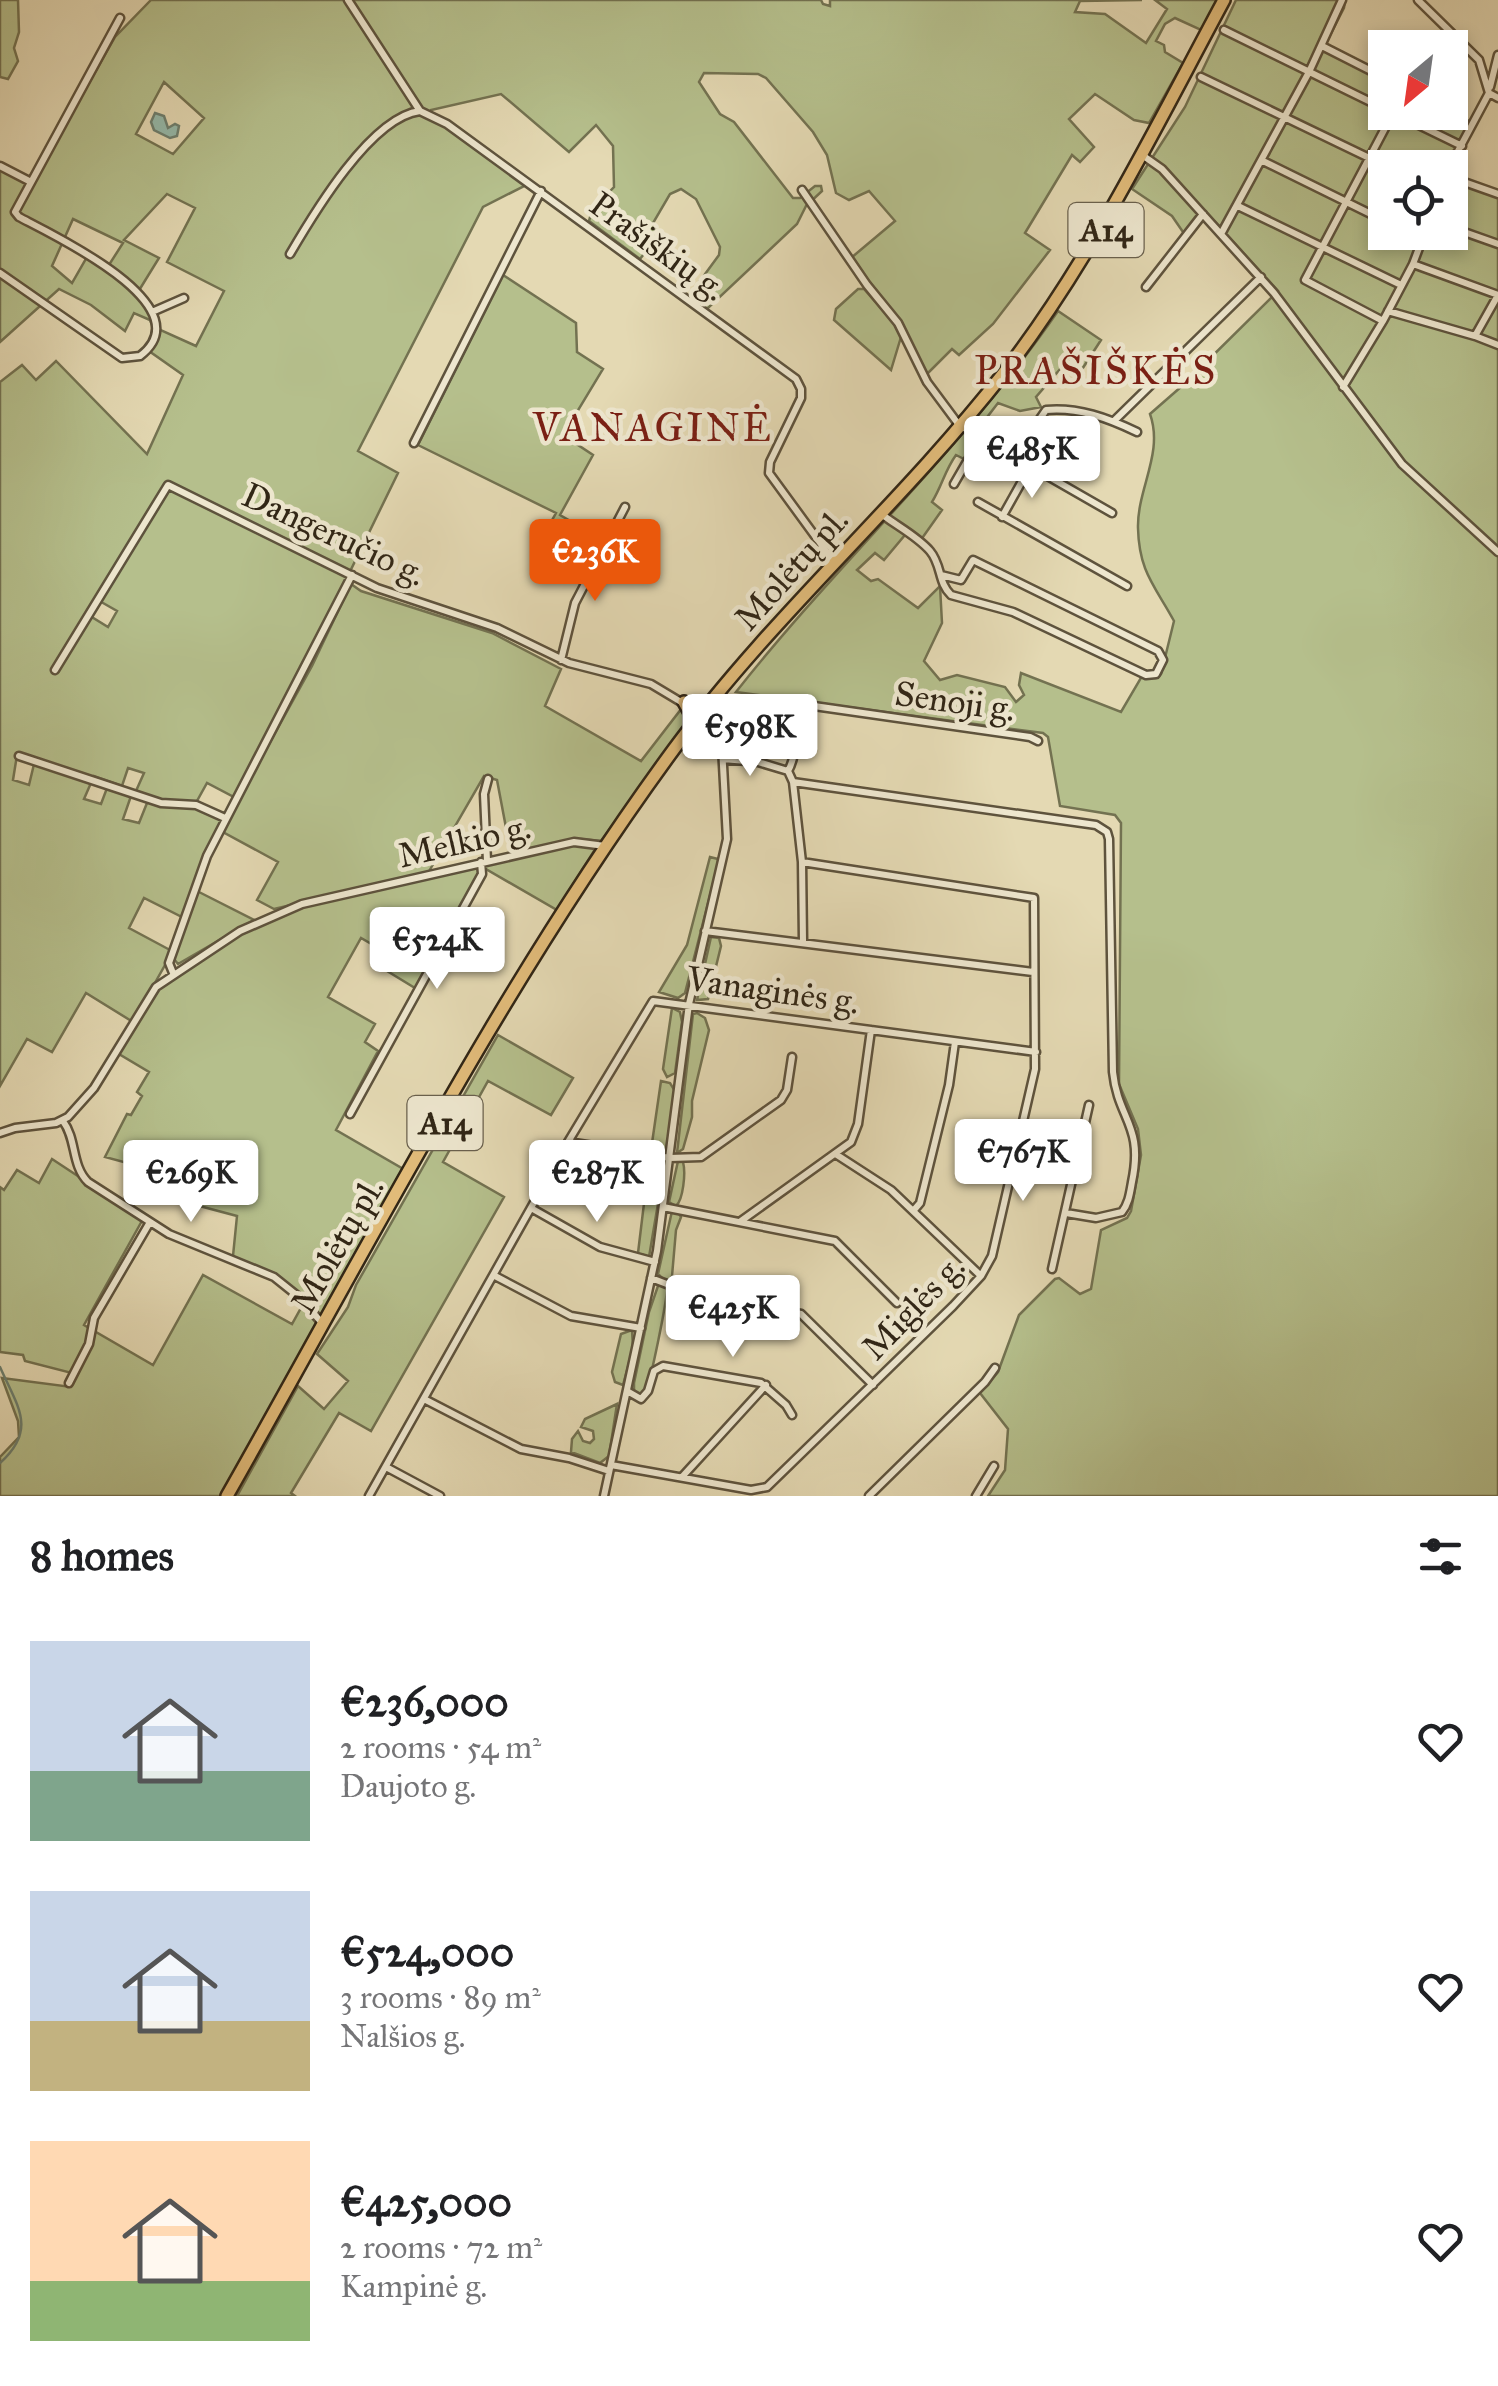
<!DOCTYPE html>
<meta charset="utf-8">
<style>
body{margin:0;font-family:"IM FELL Great Primer",serif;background:#f2f2f2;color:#202124;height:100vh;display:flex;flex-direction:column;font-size:38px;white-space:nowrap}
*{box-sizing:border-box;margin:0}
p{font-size:32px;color:#757577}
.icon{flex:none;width:55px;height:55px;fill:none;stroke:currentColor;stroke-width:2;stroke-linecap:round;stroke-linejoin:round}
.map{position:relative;height:1496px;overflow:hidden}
.side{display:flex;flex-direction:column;background:#fff;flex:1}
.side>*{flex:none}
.needle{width:65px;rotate:209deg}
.fabs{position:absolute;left:1368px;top:30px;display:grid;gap:20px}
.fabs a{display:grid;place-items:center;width:100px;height:100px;border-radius:0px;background:#fff;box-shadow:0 5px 15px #0003;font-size:50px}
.price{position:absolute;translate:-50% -85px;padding:0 22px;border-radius:10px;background:#fff;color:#222;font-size:32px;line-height:65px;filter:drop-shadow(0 2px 5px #0008)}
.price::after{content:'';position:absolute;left:50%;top:60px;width:30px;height:22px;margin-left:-15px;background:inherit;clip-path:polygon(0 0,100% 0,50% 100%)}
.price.active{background:#ea580c;color:#fff}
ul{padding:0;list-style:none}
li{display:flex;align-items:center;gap:30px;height:250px;padding:0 30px}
li span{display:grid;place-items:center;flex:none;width:280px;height:200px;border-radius:0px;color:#555}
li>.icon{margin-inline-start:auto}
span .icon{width:120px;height:120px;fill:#fffc;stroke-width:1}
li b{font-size:42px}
h2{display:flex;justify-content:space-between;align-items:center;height:120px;padding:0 30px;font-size:42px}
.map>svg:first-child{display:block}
</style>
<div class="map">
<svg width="1498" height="1496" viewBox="0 0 1498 1496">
<rect width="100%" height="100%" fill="#e4d9b3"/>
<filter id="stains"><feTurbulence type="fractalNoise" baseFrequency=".002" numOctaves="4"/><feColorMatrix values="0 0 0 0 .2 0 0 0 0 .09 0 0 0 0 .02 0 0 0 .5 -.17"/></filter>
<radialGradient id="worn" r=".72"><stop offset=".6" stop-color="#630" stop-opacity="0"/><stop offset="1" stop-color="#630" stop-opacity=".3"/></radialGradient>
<!-- green -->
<path fill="#b5bf8c" stroke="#737251" stroke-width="2.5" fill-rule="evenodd" d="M 0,0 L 18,0 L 19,32 L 14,48 L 18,61 L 8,79 L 0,77 Z
M 151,0 L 821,0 L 823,4 L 830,6 L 830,0 L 1142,0 L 1080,1 L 1075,12 L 1105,14 L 1146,43 L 1167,9 L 1155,0 L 1218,0 L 1201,30 L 1175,18 L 1165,24 L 1156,41 L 1164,45 L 1165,52 L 1183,63 L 1149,123 L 1134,120 L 1095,94 L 1069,119 L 1094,147 L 1080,162 L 1072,155 L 1025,233 L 1050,250 L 993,324 L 959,355 L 952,349 L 926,375 L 903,325 L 851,258 L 895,221 L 869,191 L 849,200 L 836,193 L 827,155 L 813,132 L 766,78 L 758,74 L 704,73 L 699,82 L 720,114 L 734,122 L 793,198 L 800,198 L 815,186 L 821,186 L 822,191 L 806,206 L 797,224 L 707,309 L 689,296 L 719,255 L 720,247 L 696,199 L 681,189 L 670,194 L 653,223 L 658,236 L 640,259 L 589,221 L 592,210 L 614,187 L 613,146 L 596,125 L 569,152 L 501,94 L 431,110 L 430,116 L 528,184 L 483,207 L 358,451 L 398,473 L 303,668 L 234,797 L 207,783 L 197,801 L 224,816 L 204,856 L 182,917 L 144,898 L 129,928 L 170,950 L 165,965 L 133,1022 L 86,993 L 52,1052 L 27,1039 L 0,1086 L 0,382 L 22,365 L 36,380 L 56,361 L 147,454 L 183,375 L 149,351 L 156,335 L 150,320 L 134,313 L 125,331 L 91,305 L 59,289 L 0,342 L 0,169 L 32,184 L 115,37 ZM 164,82 L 204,118 L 173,154 L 136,134 ZM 167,194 L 195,208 L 167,262 L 224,291 L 196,346 L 158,329 L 155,313 L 138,292 L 159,258 L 124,240 ZM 73,219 L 123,243 L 107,268 L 87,257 L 72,283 L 52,266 ZM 96,599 L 117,611 L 108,627 L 87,614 ZM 17,755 L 35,760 L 29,785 L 13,780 ZM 128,768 L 144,773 L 136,791 L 149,798 L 139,823 L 123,819 L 131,796 L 107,788 L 101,804 L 84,799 L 94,776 L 122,786 Z
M 1236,0 L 1345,0 L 1344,8 L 1323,49 L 1385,79 L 1385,112 L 1450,111 L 1473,123 L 1448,167 L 1385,168 L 1385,232 L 1450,232 L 1450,175 L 1498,192 L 1498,1496 L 988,1496 L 1005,1470 L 1008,1429 L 980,1393 L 998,1372 L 1019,1315 L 1055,1279 L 1059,1278 L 1080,1294 L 1091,1289 L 1101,1230 L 1127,1218 L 1131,1211 L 1141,1155 L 1138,1129 L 1119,1084 L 1121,823 L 1115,815 L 1060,806 L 1048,737 L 1043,733 L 736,692 C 839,561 963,449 1058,311 L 1101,340 L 1077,377 L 1061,368 L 1036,397 L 1041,407 L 1020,411 L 998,403 L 975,433 L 976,445 L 966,460 L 956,455 C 945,470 942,486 932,502 L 942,510 L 918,544 L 905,535 L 884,560 L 875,553 L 857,570 L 871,581 L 878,579 L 918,608 L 940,586 L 942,623 L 924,661 L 940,680 L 957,675 L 1005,687 L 1016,702 L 1024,695 L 1019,685 L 1021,673 L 1121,712 L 1142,676 L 1155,678 L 1161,674 L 1174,621 C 1155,586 1139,572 1138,528 C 1137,489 1164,453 1150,414 L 1182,386 L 1278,291 L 1205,211 L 1185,235 L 1172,216 L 1132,189 L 1185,107 Z
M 503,275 L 576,323 L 577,352 L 603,369 L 563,435 L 593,455 L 560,515 L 572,522 L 567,531 L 551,522 L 556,513 L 418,445 Z
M 858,289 L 864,289 L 893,322 L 901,337 L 891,370 L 834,320 L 836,309 Z
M 351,584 L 361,591 L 492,633 L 561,669 L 545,706 L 641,761 L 682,708 L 688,721 L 601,841 L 581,839 L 511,854 L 497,780 L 484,776 L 428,873 L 274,909 L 257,900 L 278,862 L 221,831 L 312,666 Z
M 736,709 L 739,712 L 737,757 L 729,754 C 726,741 720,722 728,710 Z
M 575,844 L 594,846 L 594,851 L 557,910 L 484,868 L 415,988 L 374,963 L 380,949 L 361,938 L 328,997 L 375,1024 L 365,1042 L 378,1051 L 336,1130 L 405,1170 L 222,1496 L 0,1496 L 0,1457 L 19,1437 L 18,1421 L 2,1378 L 71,1387 L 76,1374 L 25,1361 L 23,1355 L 0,1352 L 0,1187 L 4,1190 L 17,1170 L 39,1183 L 52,1159 L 143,1219 L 84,1325 L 153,1365 L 203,1275 L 292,1324 L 307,1297 L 233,1256 L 237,1216 L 177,1200 L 157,1200 L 160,1181 L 157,1171 L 105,1157 L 127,1114 L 131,1115 L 142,1096 L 137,1092 L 149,1072 L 119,1054 L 157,990 L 226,943 L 266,921 L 296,908 Z
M 710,857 L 718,859 L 718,864 L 685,993 L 678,998 L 659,992 L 687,945 Z
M 197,891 L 254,920 L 178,964 L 174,959 Z
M 711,937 L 719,938 L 721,946 L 708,999 L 697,1000 Z
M 672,1008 L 680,1012 L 682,1022 L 675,1073 L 667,1077 L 663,1069 Z
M 697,1013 L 705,1018 L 709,1030 L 692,1101 L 692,1117 L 683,1149 L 677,1153 L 693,1014 Z
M 498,1035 L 573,1078 L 551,1115 L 488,1081 L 443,1162 L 504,1197 L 371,1431 L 339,1413 L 291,1493 L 295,1496 L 237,1496 L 298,1386 L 324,1409 L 348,1381 L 317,1354 L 348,1307 L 356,1285 Z
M 661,1081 L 670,1083 L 675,1091 L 667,1152 L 663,1154 L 651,1150 Z
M 652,1159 L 665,1162 L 649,1257 L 638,1253 L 649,1162 Z
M 678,1161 L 683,1162 C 686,1173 683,1200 676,1206 L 669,1202 Z
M 672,1211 L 678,1212 L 681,1217 L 676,1230 L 672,1276 L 670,1280 L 664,1280 L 658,1274 Z
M 659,1283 L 667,1287 C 668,1297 650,1384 646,1390 C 644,1392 642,1393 639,1395 L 634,1392 L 634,1383 L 649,1312 Z
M 632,1330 L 633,1348 L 623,1385 L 615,1382 L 612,1372 L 621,1334 Z
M 617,1404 L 609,1456 L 600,1463 L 571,1452 L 572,1439 L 578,1431 L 583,1441 L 590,1443 L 594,1439 L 593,1431 L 581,1427 L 585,1419 Z"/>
<!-- water -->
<path fill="#95baab" stroke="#6d7f6f" stroke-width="2.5" d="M 155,113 L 164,116 L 168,128 L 175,124 L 179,126 L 177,136 L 170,138 L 154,130 L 151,122 Z"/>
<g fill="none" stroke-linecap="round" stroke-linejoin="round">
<!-- stream -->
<path stroke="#6d7f6f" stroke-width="2.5" d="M 0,1367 C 17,1406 38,1429 0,1463"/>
<defs>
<path id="minor" d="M 348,0 L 420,111 L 447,124 L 796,379 L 801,389 L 801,398 L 770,462 L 769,473 L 834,562
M 1418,0 L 1479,60 L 1489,93
M 1224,30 L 1385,109
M 1322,46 L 1385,78
M 1201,77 L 1390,168
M 1490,87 L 1498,55
M 1489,93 L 1498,98
M 1392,112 L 1462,146
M 1145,157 L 1162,169 L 1274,293 L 1402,464 L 1498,552
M 1263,161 L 1385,221
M 0,166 L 31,182
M 1449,168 L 1489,93
M 1450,177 L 1498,194
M 802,190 L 867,285 L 898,323 L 927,382 L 959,425
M 1238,206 L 1401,285
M 1450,227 L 1498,244
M 1407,232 L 1423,240
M 1221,234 L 1309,72 L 1342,0
M 290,254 C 314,213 371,117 420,111
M 1413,264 L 1498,295
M 0,273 L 122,358 L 140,356 C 206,306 51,234 19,217 L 15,212 L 120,18
M 1146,287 L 1203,214
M 1388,311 L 1475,336 L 1498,295
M 152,312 L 184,298
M 1383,321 L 1305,280 L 1393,113
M 1475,336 L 1498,345
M 1343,387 L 1383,321 L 1413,264 L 1425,232
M 1114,421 L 1261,277
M 964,428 L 1112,513
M 414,443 L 541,191
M 1013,458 L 1046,410 C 1078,407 1108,418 1137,432
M 954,484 L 980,439
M 978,502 L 1127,586
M 884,516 C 899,527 918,537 930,551 C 942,565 938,583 951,595 L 1013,612 L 1146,675 L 1156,674 L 1163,660 L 1158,651 L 973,560 L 961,580 L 941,575
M 1002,517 L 1030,467
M 561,660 L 575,603 L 625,507
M 55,670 L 168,485 L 377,588 L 497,628 L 569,663 L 651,684 L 701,714
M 19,756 L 161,803 L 196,805 L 225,818
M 723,759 L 758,762 L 788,771
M 793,782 L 1096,825 L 1107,832 L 1109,839 L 1113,1072 C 1118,1120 1144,1125 1132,1182 C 1130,1193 1129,1203 1122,1212 L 1096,1218 L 1066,1213
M 487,861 L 484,794 L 488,779
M 705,931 L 1033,972
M 803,941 L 802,862 L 793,782 L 788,771 C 799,752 792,727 803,708 L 814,706 L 1030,737 L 1038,741
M 173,973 L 169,963 L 207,856 L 352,575
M 350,1114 L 482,874 L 481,862
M 63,1121 C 77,1140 71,1165 88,1182 L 169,1234 L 274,1277 L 299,1297 L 323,1324
M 0,1133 L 15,1128 L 56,1123 L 68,1117 L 94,1088 L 156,987 L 240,931 L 302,904 L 574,842 L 605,846
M 568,1142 L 670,1158 L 701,1157 L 781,1100 L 787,1090 L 792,1057
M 837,1155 L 891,1190 L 981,1276
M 663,1207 L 835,1241 L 897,1303
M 531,1208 L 600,1247 L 655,1262
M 914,1210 L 920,1203 L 949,1085 L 955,1042
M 741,1221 L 851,1142 L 858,1124 L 871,1030
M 1052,1269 L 1089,1105
M 495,1276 L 571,1316 L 641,1328
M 651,1278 L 685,1291 L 801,1314 L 873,1385
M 69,1383 L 89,1344 L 94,1318 L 150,1222
M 627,1391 L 641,1399 L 648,1391 L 654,1371 L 663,1366 L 761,1383 L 786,1405 L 792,1415
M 424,1399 L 521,1449 L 569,1458 L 609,1471
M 611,1465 L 751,1490 L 767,1487 L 953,1306 L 981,1276 L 992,1256 L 1035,1069 L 1034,898 L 802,862
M 386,1467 L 440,1496
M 682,1477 L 766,1385
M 369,1496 L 568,1142 L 653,1001 L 1036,1052
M 604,1496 L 657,1251 L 689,1004 L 727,839 L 722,747
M 869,1496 L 985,1382 L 995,1368
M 976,1496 L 994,1466"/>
<path id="highway" d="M 684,702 L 690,713 L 690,728
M 719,703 L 716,713 L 720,734
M 708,706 L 708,723 L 722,745
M 227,1496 C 370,1244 502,983 674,749 C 773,615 900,505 1003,374 C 1092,259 1155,128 1224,0"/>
</defs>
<!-- minor casing -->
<use href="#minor" stroke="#5e533d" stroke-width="11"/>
<!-- highway casing -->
<use href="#highway" stroke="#312616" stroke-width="16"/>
<!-- minor -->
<use href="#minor" stroke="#ede6ce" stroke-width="6"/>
<!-- highway -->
<use href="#highway" stroke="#e2bc7a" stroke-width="11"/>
</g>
<g text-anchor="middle" stroke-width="9" stroke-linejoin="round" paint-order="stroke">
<!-- shield labels -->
<g fill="#ede6ce" stroke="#69604d" stroke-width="2.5">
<rect x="1068.5" y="203" width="75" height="54" rx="8"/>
<rect x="407.5" y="1096" width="75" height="54" rx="8"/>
</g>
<g font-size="32" font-weight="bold" fill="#312616">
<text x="1106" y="241">A14</text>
<text x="445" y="1134">A14</text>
</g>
<!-- street labels -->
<g font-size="35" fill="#312616" stroke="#ede6ce">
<text transform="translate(658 246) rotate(36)" y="12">Prašiškių g.</text>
<text transform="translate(334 534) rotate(25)" y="12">Dangeručio g.</text>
<text transform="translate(791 569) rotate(-48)" y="12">Molėtų pl.</text>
<text transform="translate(955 701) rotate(8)" y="12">Senoji g.</text>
<text transform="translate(464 841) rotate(-13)" y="12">Melkio g.</text>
<text transform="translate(773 990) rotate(8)" y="12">Vanaginės g.</text>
<text transform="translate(337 1245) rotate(-60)" y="12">Molėtų pl.</text>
<text transform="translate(913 1307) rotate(-46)" y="12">Miglės g.</text>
</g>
<!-- quarter labels -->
<g font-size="40" letter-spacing="2.5" fill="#7a1f14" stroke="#ede6ce">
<text x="1096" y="384">PRAŠIŠKĖS</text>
<text x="653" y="441">VANAGINĖ</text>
</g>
</g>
<rect width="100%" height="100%" filter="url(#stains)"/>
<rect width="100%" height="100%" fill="url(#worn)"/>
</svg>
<div class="fabs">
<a><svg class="needle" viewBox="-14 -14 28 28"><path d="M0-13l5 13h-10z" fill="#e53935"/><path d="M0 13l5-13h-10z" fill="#757577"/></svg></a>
<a><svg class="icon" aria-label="locate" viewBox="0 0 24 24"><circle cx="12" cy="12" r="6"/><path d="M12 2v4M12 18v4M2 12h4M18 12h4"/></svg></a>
</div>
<b class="price" style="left:1032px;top:501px">€485K</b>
<b class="price active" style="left:595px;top:604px">€236K</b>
<b class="price" style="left:750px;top:779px">€598K</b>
<b class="price" style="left:437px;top:992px">€524K</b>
<b class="price" style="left:1023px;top:1204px">€767K</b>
<b class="price" style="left:191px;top:1225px">€269K</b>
<b class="price" style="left:597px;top:1225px">€287K</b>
<b class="price" style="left:733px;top:1360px">€425K</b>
</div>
<section class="side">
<h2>8 homes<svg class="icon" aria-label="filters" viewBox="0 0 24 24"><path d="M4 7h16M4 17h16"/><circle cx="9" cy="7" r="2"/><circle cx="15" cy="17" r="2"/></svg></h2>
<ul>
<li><span style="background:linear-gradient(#c9d6e8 65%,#7fa58c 0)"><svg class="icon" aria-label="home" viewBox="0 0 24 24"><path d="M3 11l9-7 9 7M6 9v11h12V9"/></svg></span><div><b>€236,000</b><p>2 rooms · 54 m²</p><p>Daujoto g.</p></div><svg class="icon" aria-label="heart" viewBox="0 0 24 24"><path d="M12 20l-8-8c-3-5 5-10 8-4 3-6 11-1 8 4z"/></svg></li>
<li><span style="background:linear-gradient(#c9d6e8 65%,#c2b280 0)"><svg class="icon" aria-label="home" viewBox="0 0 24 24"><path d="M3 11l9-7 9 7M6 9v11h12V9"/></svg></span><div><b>€524,000</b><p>3 rooms · 89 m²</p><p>Nalšios g.</p></div><svg class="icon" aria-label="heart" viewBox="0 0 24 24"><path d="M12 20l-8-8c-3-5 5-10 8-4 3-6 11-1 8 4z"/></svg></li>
<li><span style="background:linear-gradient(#ffd9b3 70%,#8fb573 0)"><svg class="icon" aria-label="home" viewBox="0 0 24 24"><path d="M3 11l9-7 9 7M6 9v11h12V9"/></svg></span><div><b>€425,000</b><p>2 rooms · 72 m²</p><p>Kampinė g.</p></div><svg class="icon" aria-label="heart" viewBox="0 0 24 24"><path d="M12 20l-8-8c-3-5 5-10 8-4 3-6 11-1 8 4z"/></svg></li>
</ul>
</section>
